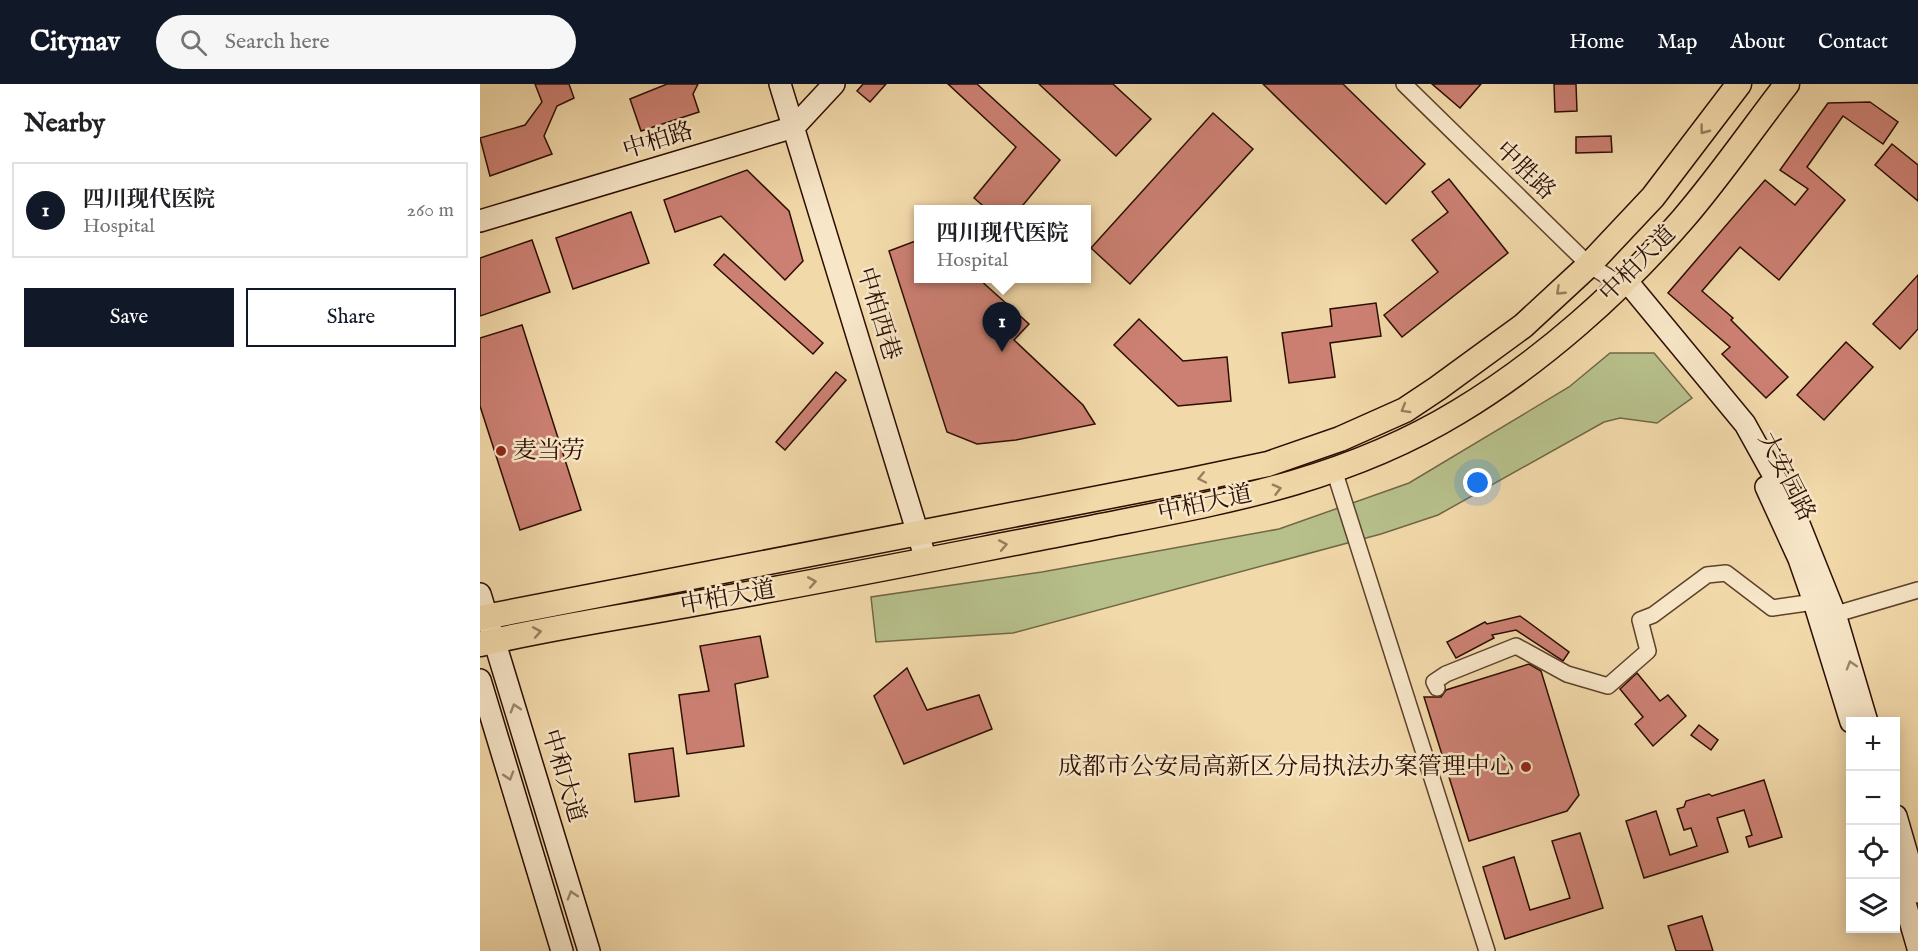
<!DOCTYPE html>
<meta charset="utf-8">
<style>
:root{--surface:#fff;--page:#f6f6f6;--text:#202124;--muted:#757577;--line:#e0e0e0;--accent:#111827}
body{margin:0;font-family:"IM FELL English","Noto Serif SC",serif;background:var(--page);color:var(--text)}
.controls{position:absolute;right:18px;bottom:18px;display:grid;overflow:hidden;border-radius:0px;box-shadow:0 3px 15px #0003}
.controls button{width:54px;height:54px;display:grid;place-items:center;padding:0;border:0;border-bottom:2px solid var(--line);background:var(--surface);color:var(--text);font:30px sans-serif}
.you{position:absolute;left:998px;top:399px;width:21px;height:21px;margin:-15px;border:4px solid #fff;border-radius:50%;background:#1a73e8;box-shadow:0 0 0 9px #1a73e833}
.badge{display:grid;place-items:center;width:39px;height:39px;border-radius:50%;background:var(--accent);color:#fff;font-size:20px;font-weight:700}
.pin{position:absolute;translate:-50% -50px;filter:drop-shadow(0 2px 3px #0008)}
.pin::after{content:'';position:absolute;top:32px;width:21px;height:18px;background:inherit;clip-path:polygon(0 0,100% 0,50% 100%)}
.popup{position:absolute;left:434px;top:121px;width:177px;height:78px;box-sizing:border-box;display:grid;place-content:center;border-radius:0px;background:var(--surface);filter:drop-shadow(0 2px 4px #0005);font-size:20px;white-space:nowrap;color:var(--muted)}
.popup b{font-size:22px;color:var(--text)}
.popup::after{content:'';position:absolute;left:50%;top:100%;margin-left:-12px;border:12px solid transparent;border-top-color:var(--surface)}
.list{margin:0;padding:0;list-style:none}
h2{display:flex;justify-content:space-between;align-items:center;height:78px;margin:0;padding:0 24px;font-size:26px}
h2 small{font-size:20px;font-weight:400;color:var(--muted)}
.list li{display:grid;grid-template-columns:39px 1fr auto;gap:18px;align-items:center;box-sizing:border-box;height:96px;margin:0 12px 12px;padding:0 12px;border:2px solid var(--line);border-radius:0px}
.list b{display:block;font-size:22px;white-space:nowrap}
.list p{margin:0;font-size:20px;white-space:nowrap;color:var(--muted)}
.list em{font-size:20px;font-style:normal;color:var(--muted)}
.actions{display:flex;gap:12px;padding:18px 24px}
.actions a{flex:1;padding:14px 0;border:2px solid var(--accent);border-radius:0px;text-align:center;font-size:21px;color:var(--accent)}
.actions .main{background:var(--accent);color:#fff}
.icon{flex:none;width:33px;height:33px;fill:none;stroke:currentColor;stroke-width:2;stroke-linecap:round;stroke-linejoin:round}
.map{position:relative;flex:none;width:1438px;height:867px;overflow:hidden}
header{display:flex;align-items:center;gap:36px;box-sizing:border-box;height:84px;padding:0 30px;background:var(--accent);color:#fff}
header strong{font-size:28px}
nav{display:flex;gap:33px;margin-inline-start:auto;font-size:21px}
.search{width:420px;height:54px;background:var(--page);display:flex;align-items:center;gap:15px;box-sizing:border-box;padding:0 21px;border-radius:33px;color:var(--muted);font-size:22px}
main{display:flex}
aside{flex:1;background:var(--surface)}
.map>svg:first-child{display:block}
</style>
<header>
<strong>Citynav</strong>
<div class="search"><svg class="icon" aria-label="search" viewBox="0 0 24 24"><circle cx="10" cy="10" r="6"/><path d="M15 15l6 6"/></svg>Search here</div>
<nav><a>Home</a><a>Map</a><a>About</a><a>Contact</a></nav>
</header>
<main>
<aside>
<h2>Nearby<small></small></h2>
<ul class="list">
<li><span class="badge">1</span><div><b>四川现代医院</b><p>Hospital</p></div><em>260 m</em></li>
</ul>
<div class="actions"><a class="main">Save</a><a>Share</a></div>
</aside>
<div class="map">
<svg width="1438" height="867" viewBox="0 0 1438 867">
<rect width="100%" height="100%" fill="#f2d9aa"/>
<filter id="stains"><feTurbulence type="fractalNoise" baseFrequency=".00333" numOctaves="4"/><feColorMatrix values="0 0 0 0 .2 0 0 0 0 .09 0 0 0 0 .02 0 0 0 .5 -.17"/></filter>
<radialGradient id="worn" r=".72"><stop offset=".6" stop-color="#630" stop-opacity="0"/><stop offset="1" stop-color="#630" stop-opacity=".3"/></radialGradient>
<!-- green -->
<path fill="#b7c08b" stroke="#716746" stroke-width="1.5" d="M1130,269H1174L1212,314L1177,339L1140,334L1124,338L958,431L901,450L533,549L396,558L391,513L562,488L799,445L929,399L1089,303Z"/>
<!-- building -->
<g fill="#cc8073" stroke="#2b0e00" stroke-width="1.5">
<path d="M55,0H89L94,14L77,22L64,52L72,70L10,92L0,54L45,41L62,18Z"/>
<path d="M187,0H218L213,10L219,28L161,47L150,15Z"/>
<path d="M383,0H406L390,18L377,7Z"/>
<path d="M468,0H497L580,76L539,126H508L494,114L536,63Z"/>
<path d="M559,0H633L671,35L636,72Z"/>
<path d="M783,0H863L945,80L906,120Z"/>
<path d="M952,0H1001L980,24Z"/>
<path d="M1074,0H1096L1097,27L1075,28Z"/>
<path d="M1390,18L1418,38L1403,60L1363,32L1327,83L1365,116L1299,196L1260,163L1222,207L1253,234L1251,236L1308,293L1286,314L1242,270L1250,263L1188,209L1285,96L1315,121L1328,105L1300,86L1348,19Z"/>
<path d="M733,29L773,65L650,200L611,164Z"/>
<path d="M1131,52L1132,68L1096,69V53Z"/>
<path d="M1412,60L1438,81V117L1395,81Z"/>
<path d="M267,86L309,127L323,177L305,196L241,132L195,148L184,116Z"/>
<path d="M969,95L1028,169L922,253L904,231L958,188L932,156L968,128L952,108Z"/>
<path d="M151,128L169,179L93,205L76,154Z"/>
<path d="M52,156L70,208L0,232V174Z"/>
<path d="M438,156V195H499L549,240L534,256L603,321L615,340L536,356L497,360L467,348L409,167Z"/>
<path d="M244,170L343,259L333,270L234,181Z"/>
<path d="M1438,191V245L1420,265L1393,240Z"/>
<path d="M896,219L901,252L850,259L855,293L809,299L802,249L852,242L850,225Z"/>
<path d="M659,235L703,277L747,273L751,317L698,322L634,261Z"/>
<path d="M42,241L101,426L40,446L0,322V254Z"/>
<path d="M1366,258L1393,283L1344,336L1317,311Z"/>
<path d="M356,288L366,296L305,366L296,358Z"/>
<path d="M1040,532L1089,568L1083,577L1036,546L1012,551L1014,554L976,574L967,558L1005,538L1007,540Z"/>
<path d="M280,552L288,593L255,600L264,662L207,670L199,611L229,607L220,562Z"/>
<path d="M1049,580L1061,587L1099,711L1087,727L989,757L944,613H961L966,606Z"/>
<path d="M427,584L447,626L499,611L512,645L424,680L394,612Z"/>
<path d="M1157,589L1180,617L1188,611L1206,632L1173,662L1155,640L1163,633L1140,605Z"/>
<path d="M1219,641L1238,656L1231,666L1211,651Z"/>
<path d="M193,664L199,712L155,718L149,670Z"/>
<path d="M1284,696L1302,753L1269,763L1266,753L1272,751L1264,726L1237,734L1248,768L1164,794L1146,737L1176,727L1190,771L1217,762L1211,744L1204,746L1197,725L1204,723L1206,717L1229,710L1232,712Z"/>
<path d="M1100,749L1123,824L1025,855L1003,783L1034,773L1050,826L1090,814L1072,757Z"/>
<path d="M1222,832L1233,867H1196L1188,842Z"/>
</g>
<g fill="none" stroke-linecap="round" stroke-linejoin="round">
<defs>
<g id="street">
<path d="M924,0L1109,181L1140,200"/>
<path d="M854,386L1007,867"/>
<path d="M1346,533L1438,506"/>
<path d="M957,604L954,598L966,590L1036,562L1087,590L1128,602L1168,567L1160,536L1173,531L1227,491L1246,489L1292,524L1334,518"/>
</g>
<g id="secondary">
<path d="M300,0L446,476"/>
<path d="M0,137L314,43L354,0"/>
<path d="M1145,195L1265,340L1315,430L1355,530L1387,638"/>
<path d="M1286,403L1319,475L1334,518L1371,638"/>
<path d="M0,510L109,867"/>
<path d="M0,596L82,867"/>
<path d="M1416,732L1438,808"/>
<path d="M1416,788L1438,864"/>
</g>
<g id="primary">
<path d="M0,534L707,397L788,380L860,355L925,326L958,304L1043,242L1109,181L1173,113L1259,0"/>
<path d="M0,560C77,542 156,531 234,516C353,495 472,471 591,448C728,420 856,402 978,328C1061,278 1140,208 1203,135C1240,92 1272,45 1307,0"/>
</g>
</defs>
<!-- street casing -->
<use href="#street" stroke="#5d412a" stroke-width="18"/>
<!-- secondary casing -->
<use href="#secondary" stroke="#2b0e00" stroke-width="24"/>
<!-- primary casing -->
<use href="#primary" stroke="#2b0e00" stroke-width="27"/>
<!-- street -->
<use href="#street" stroke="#f7e6c8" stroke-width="15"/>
<!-- secondary -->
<use href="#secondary" stroke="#f7e6c8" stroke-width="21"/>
<!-- primary -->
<use href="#primary" stroke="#f2d9aa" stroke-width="24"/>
</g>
<!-- one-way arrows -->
<defs><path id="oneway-chevron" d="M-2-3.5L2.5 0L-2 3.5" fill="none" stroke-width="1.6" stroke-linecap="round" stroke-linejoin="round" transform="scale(1.5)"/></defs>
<g stroke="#987e5e">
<use href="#oneway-chevron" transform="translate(1224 46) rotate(127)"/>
<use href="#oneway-chevron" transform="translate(1080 207) rotate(137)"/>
<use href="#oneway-chevron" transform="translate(925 325) rotate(150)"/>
<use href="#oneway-chevron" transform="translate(722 394) rotate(168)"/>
<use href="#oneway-chevron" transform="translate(797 405) rotate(-15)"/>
<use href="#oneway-chevron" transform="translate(523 461) rotate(-11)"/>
<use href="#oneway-chevron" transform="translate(332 498) rotate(-10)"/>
<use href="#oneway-chevron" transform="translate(57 548) rotate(-10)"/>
</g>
<g stroke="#9b856e">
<use href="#oneway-chevron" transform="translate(1371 581) rotate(-107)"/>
<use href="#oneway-chevron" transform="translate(35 624) rotate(-107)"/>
<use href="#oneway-chevron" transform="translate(29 692) rotate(73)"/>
<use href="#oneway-chevron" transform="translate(92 811) rotate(-107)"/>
</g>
<!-- markers -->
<g fill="#8f2418" stroke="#f7e6c8" stroke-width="2">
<circle cx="21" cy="367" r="6"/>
<circle cx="1046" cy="683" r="6"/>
</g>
<g text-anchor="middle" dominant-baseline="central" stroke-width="5" stroke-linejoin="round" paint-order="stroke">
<!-- street labels -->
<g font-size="24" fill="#2b0e00" stroke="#f7e6c8">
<text transform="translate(178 57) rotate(-17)">中柏路</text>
<text transform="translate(1045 87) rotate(44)">中胜路</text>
<text transform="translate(1158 180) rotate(-45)">中柏大道</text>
<text transform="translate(398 230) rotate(73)">中柏西巷</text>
<text transform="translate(1306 393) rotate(63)">大安园路</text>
<text transform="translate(725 420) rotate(-12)">中柏大道</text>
<text transform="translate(248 514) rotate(-10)">中柏大道</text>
<text transform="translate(83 692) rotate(73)">中和大道</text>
</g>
<!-- poi labels -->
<g font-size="24" fill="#2b0e00" stroke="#f7e6c8" text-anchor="start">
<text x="33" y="367">麦当劳</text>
<text x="1034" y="683" text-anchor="end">成都市公安局高新区分局执法办案管理中心</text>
</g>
</g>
<rect width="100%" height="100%" filter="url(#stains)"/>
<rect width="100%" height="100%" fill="url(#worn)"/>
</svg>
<div class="controls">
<button>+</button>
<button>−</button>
<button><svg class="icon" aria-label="locate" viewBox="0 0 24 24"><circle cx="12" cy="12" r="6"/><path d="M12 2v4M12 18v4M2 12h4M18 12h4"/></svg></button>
<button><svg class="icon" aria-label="layers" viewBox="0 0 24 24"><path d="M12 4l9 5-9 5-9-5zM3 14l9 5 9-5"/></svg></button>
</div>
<div class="you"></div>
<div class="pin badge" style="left:522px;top:268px">1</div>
<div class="popup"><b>四川现代医院</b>Hospital</div>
</div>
</main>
